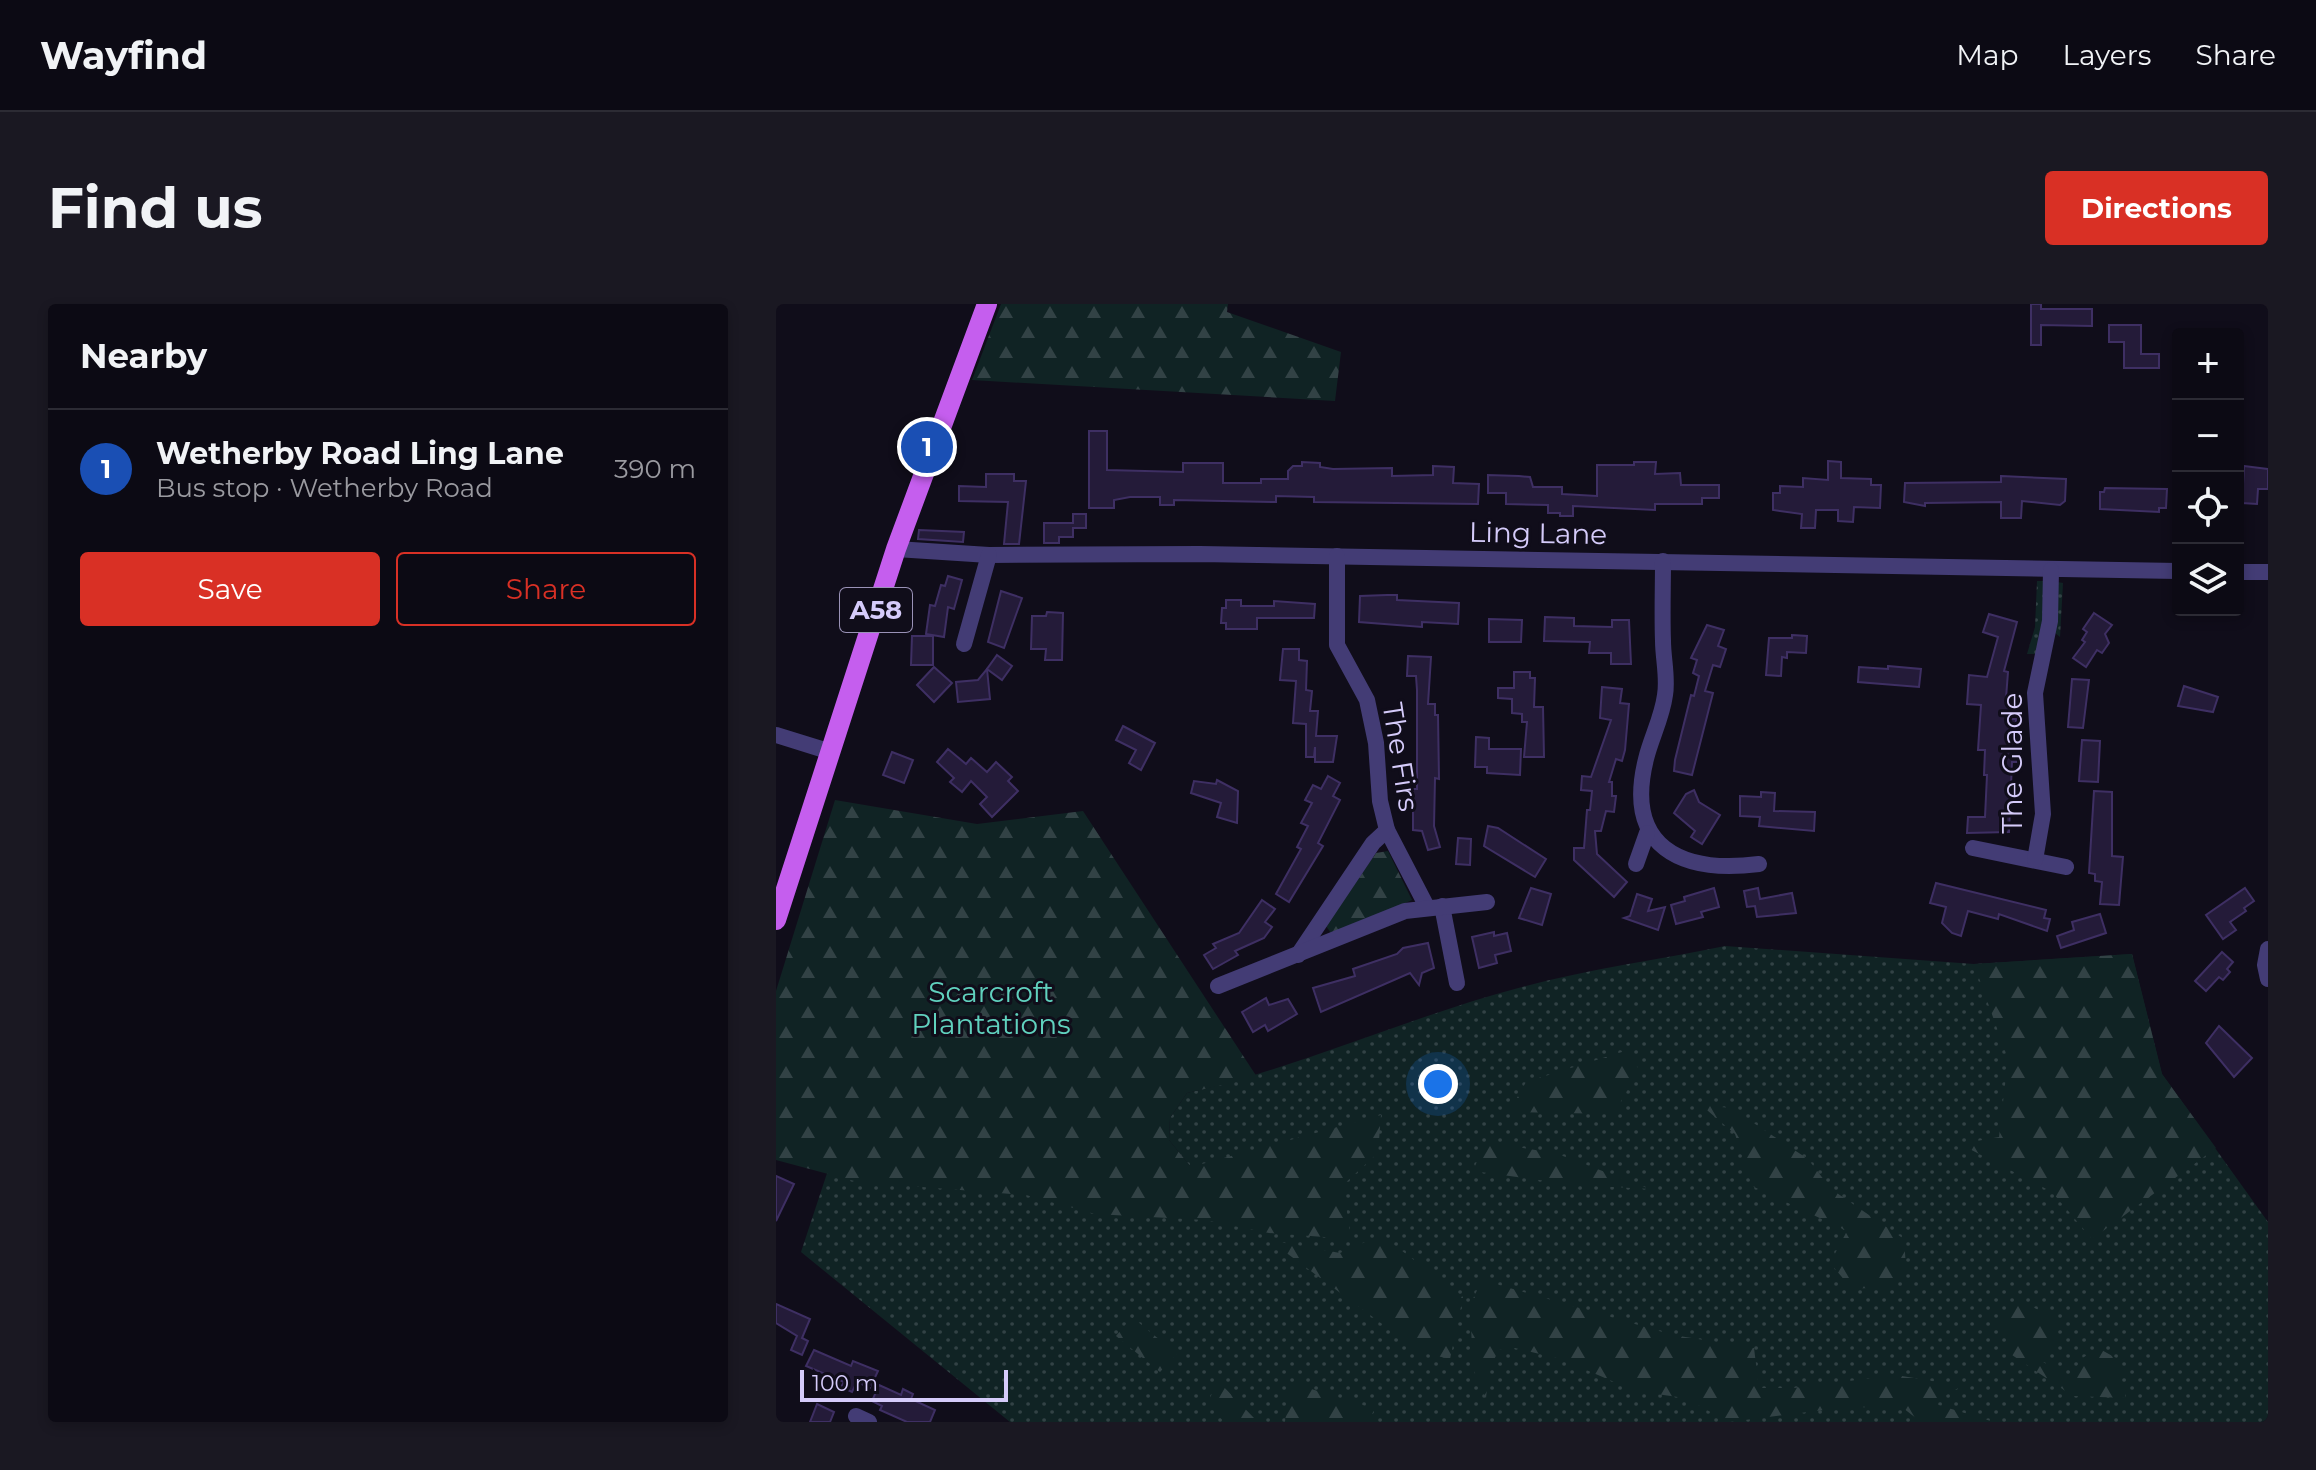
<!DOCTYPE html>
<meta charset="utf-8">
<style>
:root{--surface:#0c0a14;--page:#1a1822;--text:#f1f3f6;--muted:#9a9aa0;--line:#2c2b34;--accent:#d93025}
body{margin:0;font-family:Montserrat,sans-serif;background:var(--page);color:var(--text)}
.controls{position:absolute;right:24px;top:24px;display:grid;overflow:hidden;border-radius:8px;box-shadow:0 4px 12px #0003}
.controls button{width:72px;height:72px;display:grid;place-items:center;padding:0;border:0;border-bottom:2px solid var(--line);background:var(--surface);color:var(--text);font:40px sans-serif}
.scale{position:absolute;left:24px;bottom:20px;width:208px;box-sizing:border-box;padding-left:8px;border:4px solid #d5cbfa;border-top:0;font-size:22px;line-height:28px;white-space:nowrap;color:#d5cbfa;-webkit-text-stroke:6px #100d1a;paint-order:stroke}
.you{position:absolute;left:662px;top:780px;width:28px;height:28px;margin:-20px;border:6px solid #fff;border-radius:50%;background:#1a73e8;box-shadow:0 0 0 12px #1a73e833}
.badge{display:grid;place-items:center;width:52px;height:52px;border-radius:50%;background:var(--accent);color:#fff;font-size:26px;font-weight:700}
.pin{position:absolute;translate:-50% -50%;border:4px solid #fff;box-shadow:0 2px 8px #0006}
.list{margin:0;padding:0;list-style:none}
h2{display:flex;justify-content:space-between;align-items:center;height:104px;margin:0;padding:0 32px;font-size:34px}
h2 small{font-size:26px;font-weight:400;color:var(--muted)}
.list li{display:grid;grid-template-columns:52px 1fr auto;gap:24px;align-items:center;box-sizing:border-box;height:120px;padding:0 32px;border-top:2px solid var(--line)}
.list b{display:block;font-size:30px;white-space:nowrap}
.list p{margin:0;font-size:26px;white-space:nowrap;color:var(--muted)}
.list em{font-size:26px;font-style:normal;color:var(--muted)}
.actions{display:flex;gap:16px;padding:24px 32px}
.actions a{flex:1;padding:18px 0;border:2px solid var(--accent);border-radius:8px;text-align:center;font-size:28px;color:var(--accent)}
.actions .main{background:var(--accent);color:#fff}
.icon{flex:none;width:44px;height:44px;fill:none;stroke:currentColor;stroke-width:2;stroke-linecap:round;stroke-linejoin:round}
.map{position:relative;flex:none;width:1492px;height:1118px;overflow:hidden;border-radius:8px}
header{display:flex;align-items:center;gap:48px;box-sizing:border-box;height:112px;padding:0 40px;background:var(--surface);border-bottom:2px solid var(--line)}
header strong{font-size:38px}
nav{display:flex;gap:44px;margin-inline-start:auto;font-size:28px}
.intro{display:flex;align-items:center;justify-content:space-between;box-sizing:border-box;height:192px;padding:0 48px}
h1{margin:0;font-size:56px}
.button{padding:20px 36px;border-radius:8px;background:var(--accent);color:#fff;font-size:28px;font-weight:700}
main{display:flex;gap:48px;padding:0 48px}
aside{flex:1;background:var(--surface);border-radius:8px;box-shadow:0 4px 12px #0003}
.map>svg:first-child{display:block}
</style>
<header>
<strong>Wayfind</strong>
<nav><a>Map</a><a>Layers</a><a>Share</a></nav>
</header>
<div class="intro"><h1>Find us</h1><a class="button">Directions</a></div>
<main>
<aside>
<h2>Nearby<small></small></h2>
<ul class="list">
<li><span class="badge" style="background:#1a4fb4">1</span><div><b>Wetherby Road Ling Lane</b><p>Bus stop · Wetherby Road</p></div><em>390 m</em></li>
</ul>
<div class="actions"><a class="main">Save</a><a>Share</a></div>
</aside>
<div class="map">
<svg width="1492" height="1118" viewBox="0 0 1492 1118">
<defs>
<pattern id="grass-dots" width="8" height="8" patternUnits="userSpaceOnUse" patternTransform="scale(2)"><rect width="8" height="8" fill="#102324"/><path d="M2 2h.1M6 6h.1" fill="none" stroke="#324245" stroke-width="1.8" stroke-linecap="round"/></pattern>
<pattern id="forest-firs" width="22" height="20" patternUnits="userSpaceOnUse" patternTransform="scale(2)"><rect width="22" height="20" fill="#102324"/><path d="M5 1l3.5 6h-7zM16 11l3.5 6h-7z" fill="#324245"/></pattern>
</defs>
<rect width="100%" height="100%" fill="#100d1a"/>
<!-- grass -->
<g fill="url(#grass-dots)">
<path d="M1261,277H1269L1268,308L1260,350H1251L1259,323Z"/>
<path d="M1281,278L1287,279L1284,333L1278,328Z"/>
<path d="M949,642L1198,660L1356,650L1386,770L1492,918V1118H234L25,948L61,839L414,862L393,836L394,814L411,789C525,763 632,713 746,683C812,665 882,656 949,642Z"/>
</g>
<!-- forest -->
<g fill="url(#forest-firs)">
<path d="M225,0H452L451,8L565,48L559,97L196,76Z"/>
<path d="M59,496L201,520L307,507L481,773L411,789L394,814L393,836L415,863L605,811L602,849L567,881L575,935L493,929L429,916L319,910L250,891L82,878L0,856V687Z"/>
<path d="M612,547L636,596L557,632L550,622L600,549Z"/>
<path d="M1356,650L1386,770L1440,844L1316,935L1276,888L1184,840L1223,833L1232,755L1198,660Z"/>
<path d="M849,747L863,765L838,810L733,808L750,778Z"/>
<path d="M925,801L955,804L1032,855L1055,885L1128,935L1130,963L1109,983L1076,985L1054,959L1071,927L976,882L959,830Z"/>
<path d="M709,838L779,849L874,885L800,881L697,867Z"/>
<path d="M605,931L687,993L674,1055L644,1048L493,936L564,949Z"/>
<path d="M706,976L897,1031L978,1044L983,1084H1018L1120,1071L1186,1082L1156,1099L1218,1118H1145L1127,1104L1072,1103L953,1118L909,1094L859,1087L785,1055L739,1044L723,1046L713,1065L710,1094L697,1065L694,1001Z"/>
<path d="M1244,997L1285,1017L1276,1044L1267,1058L1295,1073L1305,1055L1322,1044L1340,1054L1350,1094L1297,1092L1236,1051L1223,1016Z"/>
<path d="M356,1013L401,1050L384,1068L340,1032Z"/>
<path d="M442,1077L478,1114L483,1118H448L432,1098Z"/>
<path d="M513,1078L599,1105L591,1118H509Z"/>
</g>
<!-- building -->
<g fill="#241b39" stroke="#3e2f63" stroke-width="2">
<path d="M1255,0H1265V5H1316V22L1265,21V41H1255Z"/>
<path d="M1333,21H1365V50H1383V64H1348V38H1333Z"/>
<path d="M313,127H331V166L407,168V159H447V179H485V175H512V167L517,162H526V158L544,159V163L557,165L616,164V172L657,171V162L678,163L677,179L703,180L702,200L538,198V193L500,192V198L398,196V201H384V193H354L338,196V204H313Z"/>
<path d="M1052,157L1065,158V174L1095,175V181H1105L1104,204L1078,203L1077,218L1062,217V206H1040L1039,224H1025L1026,210L997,206V189H1004V182L1027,183V174L1052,176Z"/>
<path d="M858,158H880L879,170L904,169L905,181H943V194H926V200H879V206L797,202V212H784V209H772V201L730,200V189H712V171L743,172L754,173L757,183H786V190L821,192V161H858Z"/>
<path d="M1468,162L1492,165V185H1482L1481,200L1466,199Z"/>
<path d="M210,170H238V177H250L243,240H228L232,198L183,197V182L210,183Z"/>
<path d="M1225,172L1290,175L1289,197L1284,201L1246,197L1245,214H1225V198L1149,199V202L1128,198L1129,179L1225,178Z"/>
<path d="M1329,184L1391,185L1390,204H1383V208L1324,205V188H1328Z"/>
<path d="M297,210H310V224H297V233H283V239H268V219H297Z"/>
<path d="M143,226L188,228L187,238L142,235Z"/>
<path d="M172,272L186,276L178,305L172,303L168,333L150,330L154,301L159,302L165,281L169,282Z"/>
<path d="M225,287L246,294L228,344L212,338Z"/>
<path d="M611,291H621V296L683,299L682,320L646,318V323L583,318L584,292Z"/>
<path d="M450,296H465V302H498V297L539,300L538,314H481V325H450V319H445L446,304H450Z"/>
<path d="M271,308L287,309L286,356H269L270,345H255L256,312H270Z"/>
<path d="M1318,309L1336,321L1329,330L1333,339L1326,349L1321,346L1310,363L1297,354L1309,338L1306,336L1311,328L1307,325Z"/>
<path d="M1213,310L1241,318L1228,367L1232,368L1230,394L1237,395L1235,415H1240L1239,444H1244V458H1236L1233,528L1191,529L1192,513H1209L1211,471H1208L1209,446H1202L1205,401L1191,400L1193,371L1211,373L1222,333L1207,328Z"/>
<path d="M769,313L798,314V322L836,323V316H853L855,360H835V349H813L814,338L768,337Z"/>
<path d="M713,315L746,316L745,338H713Z"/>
<path d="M931,321L948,326L942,342L950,345L944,363L937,361L929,387L937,389L916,471L898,467L899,456L915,391L918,392L923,372L917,369L921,356L915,354Z"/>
<path d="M1016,331L1031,332L1030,349L1011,348V354L1006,353L1005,372L990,371L993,334H1016Z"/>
<path d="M136,332H157V361H135Z"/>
<path d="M507,345H523V356L531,357L530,386L536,387L534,407H542L540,432H561L557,458H539V443L538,453H530V420L517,419L520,377L504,376Z"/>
<path d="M221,351L236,362L226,376L211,365Z"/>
<path d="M632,352L655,353L652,400H659V411H662L663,475L659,474L658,522L664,543L652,546L646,527L637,526V485H641V386L640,372H631Z"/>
<path d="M1112,362L1145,365L1143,383L1082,378L1083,363L1112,365Z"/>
<path d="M158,363L176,379L158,398L141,381Z"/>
<path d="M211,365L214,395L182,398L180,378L202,376Z"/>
<path d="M738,368H754V374H759L758,403H767L768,453H748L751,418H746V410L736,409V395L722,394V384H738Z"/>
<path d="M1296,375L1313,376L1307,424L1292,423Z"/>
<path d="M1408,382L1442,393L1437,408L1402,402Z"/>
<path d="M826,383L846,385L844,399L853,400L849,446L846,457L840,455L833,478H836V492H840L838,508L830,507L825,527H819L821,550L851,578L838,593L798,556V544H808L811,506H814L816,487L805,486L806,472L815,473L835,416L824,414Z"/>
<path d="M347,422L379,439L365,466L353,459L360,446L340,436Z"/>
<path d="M700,433L713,434V445H745L744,471L711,469V463H699Z"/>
<path d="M1306,436L1324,437L1322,478L1303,477Z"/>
<path d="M172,445L190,460L195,454L211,468L220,458L236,473L232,477L242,487L216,513L204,500L211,493L195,477L186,488L174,478L178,474L161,458Z"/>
<path d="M116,448L137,456L128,479L107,471Z"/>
<path d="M552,472L564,479L557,492L564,496L542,539L547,542L513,598L500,590L525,545L521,543L532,522L525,519L536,499L529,496L537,481L545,485Z"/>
<path d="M441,476L462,487L461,519L441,513L445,499L415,489L418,477L440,480Z"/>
<path d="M918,486L923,498L944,511L926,540L915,533L919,527L898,509L910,490Z"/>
<path d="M1318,487L1336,488V552L1347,553L1343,601L1324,600L1326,578L1319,577V570L1313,569Z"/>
<path d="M985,488L999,489L998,507L1039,508L1038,527L983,522L984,513L964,512V492L985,493Z"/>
<path d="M712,522L722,524L770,555L759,573L708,542Z"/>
<path d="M682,534L695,535L694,561L680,560Z"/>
<path d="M1160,579L1270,606L1268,614L1274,615L1271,627L1223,610L1222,615L1192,607L1185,632L1176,629L1166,619L1170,603L1154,599Z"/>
<path d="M755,584L775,590L766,621L743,614Z"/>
<path d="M938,584L943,603L925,608L927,613L900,620L895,601L909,597L908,593Z"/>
<path d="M982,584L984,595L1016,589L1020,609L981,613L979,602L971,603L968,587Z"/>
<path d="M1469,584L1478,597L1468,604L1470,607L1454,618L1460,626L1447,635L1430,611Z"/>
<path d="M861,590L876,595L872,607L889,603L882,626L848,614L854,612Z"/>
<path d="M486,596L499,605L489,618L496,623L488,634L459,647L462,651L437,665L428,651L440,644L437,640L463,629Z"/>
<path d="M1324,610L1330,629L1285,644L1281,632L1298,626L1296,618Z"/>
<path d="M718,628V632L731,629L735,647L719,651L721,659L703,664L696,633Z"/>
<path d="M652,639L658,664L646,669L643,681L634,669L545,708L537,684L579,672L577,665L621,650L627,644Z"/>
<path d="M1446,648L1457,658L1451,665L1454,668L1447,676L1443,673L1430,687L1419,677Z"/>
<path d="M490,694L493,701L512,695L521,710L492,727L489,721L477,728L466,708Z"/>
<path d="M1443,722L1476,754L1458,773L1430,739Z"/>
<path d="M0,872L18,880L0,917Z"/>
<path d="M0,1000L34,1015L26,1034L32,1037L26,1051L15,1046L21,1032L0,1019Z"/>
<path d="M38,1046L75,1062L77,1057L102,1067L94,1084L81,1078L76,1088L65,1083L68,1078L30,1062Z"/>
<path d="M103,1081L125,1091L127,1085L137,1090L135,1095L159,1106L154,1118H131L104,1106L106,1102L96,1097Z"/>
<path d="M41,1100L58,1108L54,1118H34Z"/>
</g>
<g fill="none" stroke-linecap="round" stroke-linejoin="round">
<!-- minor -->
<g stroke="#433c75" stroke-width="16">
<path d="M120,245L213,251L424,250L1402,267"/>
<path d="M887,257C887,284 886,310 887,337C887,354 892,374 889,391C886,414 875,434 870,455C848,543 905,570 983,560"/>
<path d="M1462,268H1492"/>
<path d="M188,340L213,251"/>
<path d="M0,431L55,448"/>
<path d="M611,526L651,603"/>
<path d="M1197,544L1290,563"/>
<path d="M1259,556L1267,510L1259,389L1274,317L1275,266"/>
<path d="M860,560L871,529"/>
<path d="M666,602L681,679"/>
<path d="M1492,645L1489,661L1492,675"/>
<path d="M522,651L597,539L611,526L604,497L600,439L591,396L561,341V252"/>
<path d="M442,682L629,607L711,598"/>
<path d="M80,1112L93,1118"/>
</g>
<!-- primary -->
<path stroke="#c55eee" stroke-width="20" d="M0,616L120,245L211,0"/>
</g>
<g text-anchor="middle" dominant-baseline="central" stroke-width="6" stroke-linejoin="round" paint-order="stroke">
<!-- shield labels -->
<rect fill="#100d1a" stroke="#9a92b7" stroke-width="2" x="64" y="284" width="72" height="44" rx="6"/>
<g font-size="26" font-weight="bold" fill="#d5cbfa">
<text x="100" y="306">A58</text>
</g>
<!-- street labels -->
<g font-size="28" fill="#d5cbfa" stroke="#100d1a">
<text transform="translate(762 229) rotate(1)">Ling Lane</text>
<text transform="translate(625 453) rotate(81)">The Firs</text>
<text transform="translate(1236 459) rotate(-90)">The Glade</text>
</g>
<!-- park labels -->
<g font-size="28" fill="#60d1be" stroke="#100d1a">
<text x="215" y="688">Scarcroft<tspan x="215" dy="32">Plantations</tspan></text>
</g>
</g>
</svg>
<div class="controls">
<button>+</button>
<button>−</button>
<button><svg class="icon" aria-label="locate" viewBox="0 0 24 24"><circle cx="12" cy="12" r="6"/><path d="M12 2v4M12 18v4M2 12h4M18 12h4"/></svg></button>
<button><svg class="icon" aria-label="layers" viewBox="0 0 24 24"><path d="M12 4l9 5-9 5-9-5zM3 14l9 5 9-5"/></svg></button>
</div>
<div class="scale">100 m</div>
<div class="you"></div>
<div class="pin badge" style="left:151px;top:143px;background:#1a4fb4">1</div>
</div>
</main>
